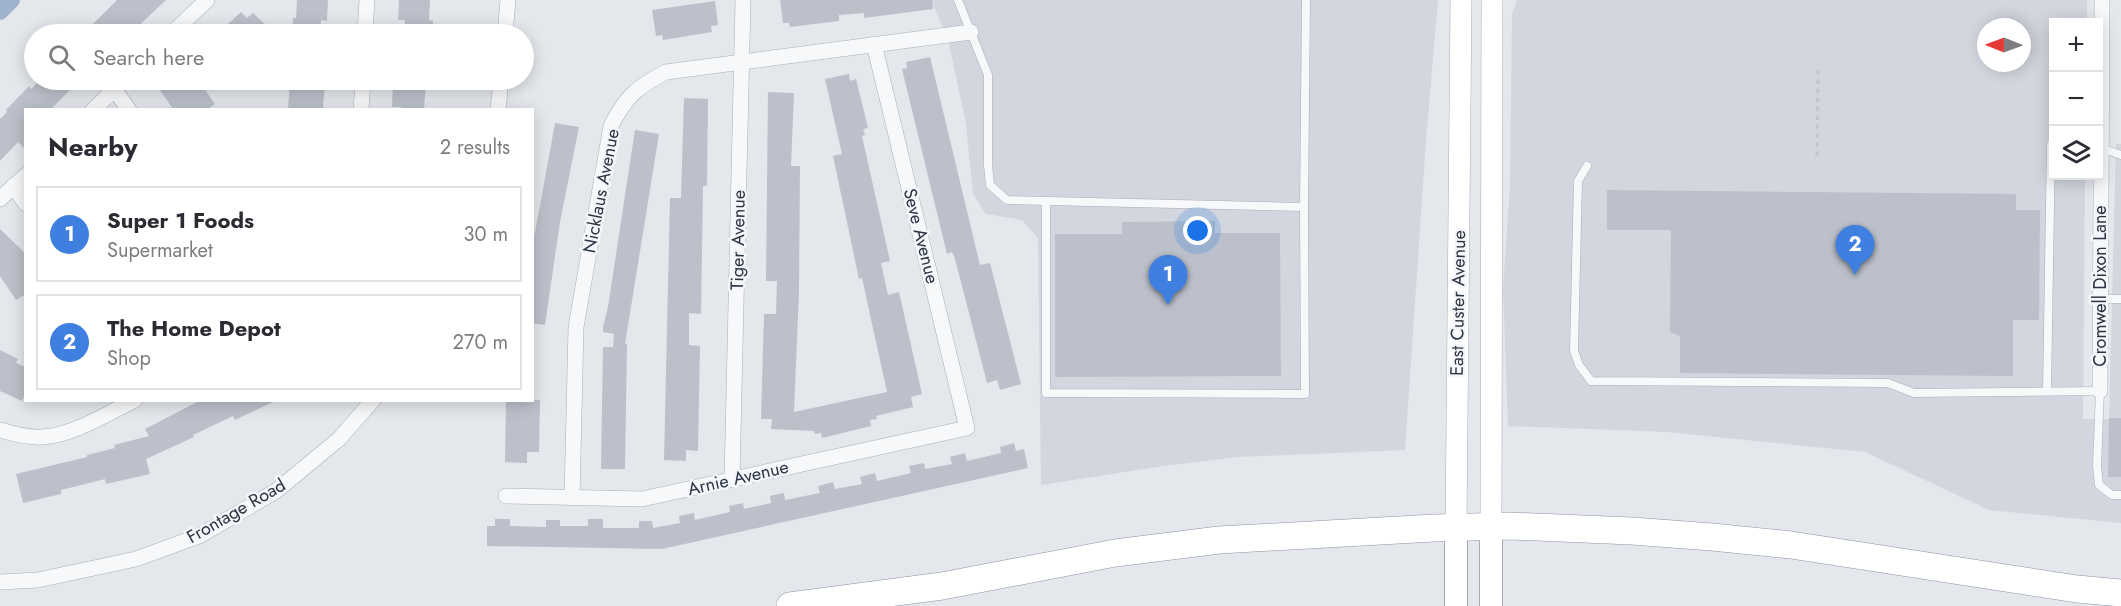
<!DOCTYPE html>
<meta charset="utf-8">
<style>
:root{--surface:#fff;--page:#f2f2f3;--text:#2b2b33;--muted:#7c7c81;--line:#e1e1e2;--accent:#d1495b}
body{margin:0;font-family:Jost,sans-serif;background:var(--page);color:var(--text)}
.controls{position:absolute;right:18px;top:18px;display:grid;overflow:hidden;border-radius:0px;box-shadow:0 3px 15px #0003}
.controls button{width:54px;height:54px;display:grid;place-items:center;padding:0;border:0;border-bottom:2px solid var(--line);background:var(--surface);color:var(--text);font:30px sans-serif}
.compass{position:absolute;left:1977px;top:18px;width:54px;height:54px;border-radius:50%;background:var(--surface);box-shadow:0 3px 15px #0003;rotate:271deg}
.you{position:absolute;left:1198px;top:231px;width:21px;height:21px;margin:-15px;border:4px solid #fff;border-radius:50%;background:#1a73e8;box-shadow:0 0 0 9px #1a73e833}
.badge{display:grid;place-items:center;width:39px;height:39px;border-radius:50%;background:var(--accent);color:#fff;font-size:20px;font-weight:700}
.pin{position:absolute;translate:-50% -50px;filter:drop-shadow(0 2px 3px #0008)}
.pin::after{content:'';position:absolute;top:32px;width:21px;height:18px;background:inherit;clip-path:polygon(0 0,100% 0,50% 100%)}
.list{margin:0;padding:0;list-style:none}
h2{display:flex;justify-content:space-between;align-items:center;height:78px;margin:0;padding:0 24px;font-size:26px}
h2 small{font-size:20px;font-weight:400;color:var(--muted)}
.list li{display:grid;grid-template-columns:39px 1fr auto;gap:18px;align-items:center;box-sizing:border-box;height:96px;margin:0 12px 12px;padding:0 12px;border:2px solid var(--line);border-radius:0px}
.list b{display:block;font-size:22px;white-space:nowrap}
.list p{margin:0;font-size:20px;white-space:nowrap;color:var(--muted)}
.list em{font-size:20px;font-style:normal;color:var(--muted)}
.icon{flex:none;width:33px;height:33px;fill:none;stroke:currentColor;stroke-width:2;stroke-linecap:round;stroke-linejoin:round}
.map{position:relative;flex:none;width:2121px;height:606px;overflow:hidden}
.search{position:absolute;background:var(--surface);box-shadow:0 3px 15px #0003;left:24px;top:24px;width:510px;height:66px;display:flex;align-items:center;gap:15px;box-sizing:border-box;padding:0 21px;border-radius:33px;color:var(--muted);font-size:22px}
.panel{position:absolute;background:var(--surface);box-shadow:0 3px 15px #0003;left:24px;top:108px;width:510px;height:294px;border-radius:0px}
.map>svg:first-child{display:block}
</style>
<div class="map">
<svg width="2121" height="606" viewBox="0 0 2121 606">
<rect width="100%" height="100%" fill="#e4e7ec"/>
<!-- built -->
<g fill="#d2d6de" fill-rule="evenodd">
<path d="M931,0H1438L1426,140L1405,450L1238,457L1163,466L1041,485L1038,238L1022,220L986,214L973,194L966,124L948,39Z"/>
<path d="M1517,0H2087V22H2054V176H2085L2083,419H2109L2116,144H2121V523L1989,510L1865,452L1667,432L1508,426L1503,288L1510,186L1512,14ZM1986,27H2022V63H1986Z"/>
</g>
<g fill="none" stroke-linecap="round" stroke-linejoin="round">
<!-- canal -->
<path stroke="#9fb4cc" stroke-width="16" d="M0,12L12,0"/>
</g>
<!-- building -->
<g fill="#bbc0ca">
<path d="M117,0H166L130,34H83Z"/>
<path d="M297,0H328L327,21L321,20L320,34H292L293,18H296Z"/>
<path d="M399,0H430L429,20L433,21L432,34H404L405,20H398Z"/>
<path d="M780,0H932L933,9L864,18V13L839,15V21L790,27L789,23H783Z"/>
<path d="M715,1L718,25L711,26L712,32L663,40L662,35L656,36L652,10Z"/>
<path d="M241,12L247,18L253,13L275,34H217Z"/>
<path d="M930,57L980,265L990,263L1021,384L1000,390L997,380L987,383L955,259L952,252L947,254L902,69L907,68L906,62Z"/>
<path d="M849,74L850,81L856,79L868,128L863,129L865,135L862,136L890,261L881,263L888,295L899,292L922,394L911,397L913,407L876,416L877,419L870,420L871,426L822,438L821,433L815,434L814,431L771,429L772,419H761L764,314H776L777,281H766L768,92L794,93L791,166H800L799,291L794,412L887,392L862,278L859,279L833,156L842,154L825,79Z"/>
<path d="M40,80H80L50,110H26V150L18,142L0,161V119L7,112L6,110L29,86L31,89Z"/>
<path d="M171,80H191L199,90L203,87L215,104L206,110H174L159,89Z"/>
<path d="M290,80H317V82L325,83L323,108L288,110Z"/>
<path d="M393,80H426L424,110H401V107H392Z"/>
<path d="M684,98L708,99L707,186H703L701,314L689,313V345L700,346L698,451L686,450V461L664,460L670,198H681Z"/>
<path d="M555,123L579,127L560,222L545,325L532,323V249Z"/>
<path d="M635,130L659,134L625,344H627L625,469H601L603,347H613L614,334L603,332V327L608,307Z"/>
<path d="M1607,190L2016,194V210H2040L2039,320H2013V376L1680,373V336L1670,332L1671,230H1607Z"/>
<path d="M1215,221V233H1280L1281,376L1055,377V234H1122V222Z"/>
<path d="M0,229L26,254V294L16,300L0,276Z"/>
<path d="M0,350L18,359L16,363L26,367V393L22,401L0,391Z"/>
<path d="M201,400H277L235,420L233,416L193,435L194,437L146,459L150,474L106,484L105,479L61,490V494L23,503L16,474L87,457V455L115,448L114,445L149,436L145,429Z"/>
<path d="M506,400H540L539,452H527V463L505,462Z"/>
<path d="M2109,418H2121V477H2108Z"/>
<path d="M1014,443L1016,451L1024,449L1028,468L662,549L487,546V526H495V519H510V526L546,527V520H560V526H588V519H603V528H639V521H652L653,528L680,523L679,516L694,513L695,520L730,512L729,506L743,503L744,509L771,503L770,496L784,493L785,500L820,493L818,486L833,482L835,489L862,484L860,477L875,473L877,481L911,473L909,466L924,463L925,469L952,464L950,457L965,453L967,461L1001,453L1000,447Z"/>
</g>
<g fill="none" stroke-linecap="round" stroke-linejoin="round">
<defs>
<g id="lane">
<path d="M958,0L988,75V165L990,185L1007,200L1304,207L1306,0"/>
<path d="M2101,148L2121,155"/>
<path d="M1587,166L1578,181L1574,351L1579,365L1591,381L1888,383L1914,393L2100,391L2097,466L2099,485L2112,495H2121"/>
<path d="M1046,202V393L1305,394L1304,207"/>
<path d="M2100,299H2121"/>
<path d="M2047,391L2051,144"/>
</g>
<g id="street">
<path d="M171,34L207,0"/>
<path d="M365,34L367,0"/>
<path d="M505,34L508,0"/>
<path d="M114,89L129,110"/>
<path d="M93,110L124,80"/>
<path d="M361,110L363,80"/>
<path d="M498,110L501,80"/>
<path d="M13,186L26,204"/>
<path d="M0,199L26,175"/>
<path d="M2100,391L2102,0"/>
<path d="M0,430C13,434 28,438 42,437C72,436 108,413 135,400"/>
<path d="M732,479L743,0"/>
<path d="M506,496L642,499L967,428L874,44"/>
<path d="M572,498L576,327L611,126C626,96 637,87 666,72L971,32"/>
<path d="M0,582L38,580L136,559L199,536L276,491L339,439L373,400"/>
</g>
<g id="secondary">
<path d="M1491,527L1492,0"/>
<path d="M1456,528L1461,0"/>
</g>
<g id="primary">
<path d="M1456,606V528"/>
<path d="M1491,606V527"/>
</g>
<path id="highway" d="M790,606L942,586L1115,553L1219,540L1434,528L1510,526L1632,531L1712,537L1791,545L2077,589L2121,593"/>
</defs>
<!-- lane casing -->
<use href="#lane" stroke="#a9aeb7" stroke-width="9"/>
<!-- street casing -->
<use href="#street" stroke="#a9aeb7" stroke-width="16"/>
<!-- secondary casing -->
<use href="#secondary" stroke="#a9aeb7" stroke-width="22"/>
<!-- primary casing -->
<use href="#primary" stroke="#a3abb8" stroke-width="24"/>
<!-- highway casing -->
<use href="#highway" stroke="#8b94a3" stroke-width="28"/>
<!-- path -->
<path stroke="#c2c5cb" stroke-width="3" stroke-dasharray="4.5 4.5" stroke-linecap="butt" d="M1817,156L1818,67"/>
<!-- lane -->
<use href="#lane" stroke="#f7f8fa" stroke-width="8"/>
<!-- street -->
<use href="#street" stroke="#f7f8fa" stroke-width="15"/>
<!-- secondary -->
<use href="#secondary" stroke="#fff" stroke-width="21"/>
<!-- primary -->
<use href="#primary" stroke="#fff" stroke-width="22"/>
<!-- highway -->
<use href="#highway" stroke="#fff" stroke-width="27"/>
</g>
<g text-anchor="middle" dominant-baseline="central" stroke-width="5" stroke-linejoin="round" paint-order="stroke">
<!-- street labels -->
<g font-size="18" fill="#2b3445" stroke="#f4f6f9">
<text transform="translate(601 191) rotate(-79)">Nicklaus Avenue</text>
<text transform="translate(921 236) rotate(76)">Seve Avenue</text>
<text transform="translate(738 240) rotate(-89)">Tiger Avenue</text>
<text transform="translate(2100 286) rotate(-90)">Cromwell Dixon Lane</text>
<text transform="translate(1458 303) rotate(-89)">East Custer Avenue</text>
<text transform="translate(738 478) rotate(-13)">Arnie Avenue</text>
<text transform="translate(236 511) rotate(-30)">Frontage Road</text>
</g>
</g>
</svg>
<div class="controls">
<button>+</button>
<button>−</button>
<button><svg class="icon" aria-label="layers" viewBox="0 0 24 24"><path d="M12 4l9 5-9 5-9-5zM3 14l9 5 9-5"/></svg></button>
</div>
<svg class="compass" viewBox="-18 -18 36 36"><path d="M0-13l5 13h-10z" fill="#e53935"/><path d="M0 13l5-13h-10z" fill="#7c7c81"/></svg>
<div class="you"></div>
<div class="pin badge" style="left:1168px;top:305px;background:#3f7fe0">1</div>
<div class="pin badge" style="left:1855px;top:275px;background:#3f7fe0">2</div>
<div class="search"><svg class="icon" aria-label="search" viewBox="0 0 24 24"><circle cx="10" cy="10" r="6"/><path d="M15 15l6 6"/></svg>Search here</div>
<section class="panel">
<h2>Nearby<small>2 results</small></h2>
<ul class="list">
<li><span class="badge" style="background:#3f7fe0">1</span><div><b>Super 1 Foods</b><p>Supermarket</p></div><em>30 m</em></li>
<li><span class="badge" style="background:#3f7fe0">2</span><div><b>The Home Depot</b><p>Shop</p></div><em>270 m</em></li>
</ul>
</section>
</div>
